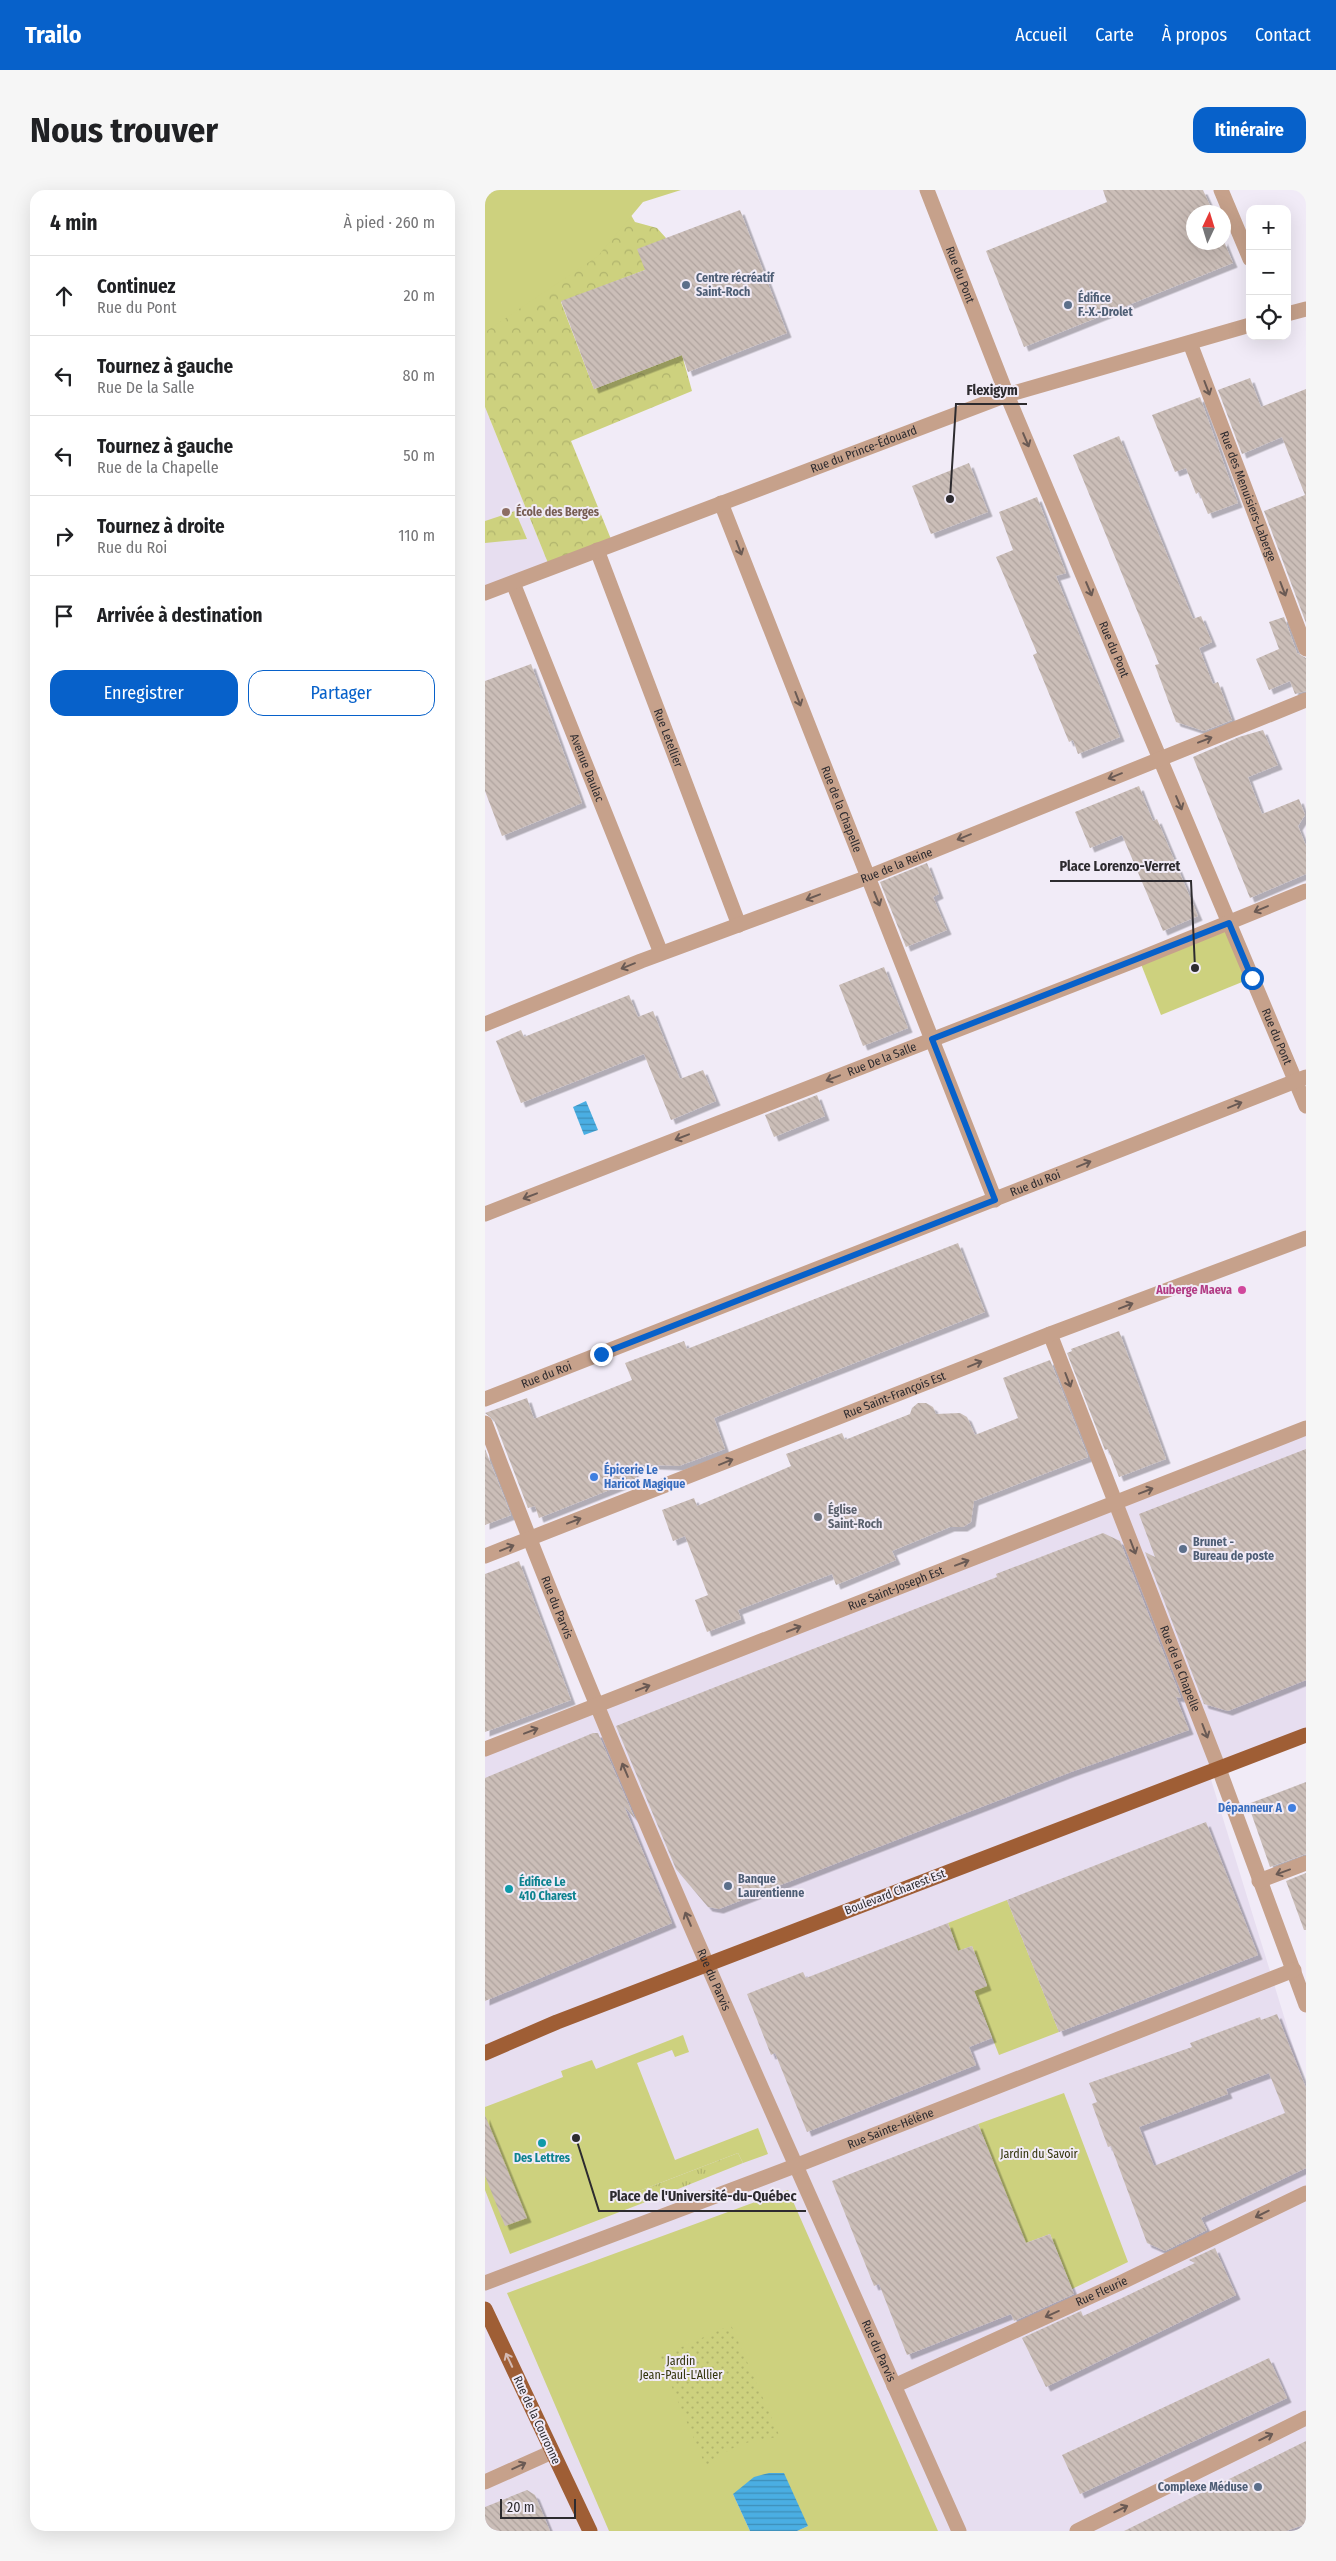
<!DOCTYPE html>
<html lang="fr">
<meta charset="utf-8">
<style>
:root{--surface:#fff;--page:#f6f6f6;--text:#202124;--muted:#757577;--line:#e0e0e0;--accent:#0761ca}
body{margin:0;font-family:"Fira Sans Condensed",sans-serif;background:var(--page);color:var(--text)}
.controls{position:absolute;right:15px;top:15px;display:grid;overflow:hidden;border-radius:10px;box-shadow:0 5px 20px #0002}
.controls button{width:45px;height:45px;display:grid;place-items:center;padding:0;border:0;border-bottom:1px solid var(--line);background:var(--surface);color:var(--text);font:25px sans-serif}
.compass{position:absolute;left:701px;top:15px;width:45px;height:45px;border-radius:50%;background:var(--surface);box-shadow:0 5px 20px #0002;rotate:4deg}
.scale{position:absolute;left:15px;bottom:12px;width:76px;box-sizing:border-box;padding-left:5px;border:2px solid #2d2b2f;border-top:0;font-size:14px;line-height:18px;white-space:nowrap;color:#2d2b2f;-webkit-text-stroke:4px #f1ebf7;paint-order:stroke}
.stop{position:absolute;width:15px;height:15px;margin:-11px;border:4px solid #0761ca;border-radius:50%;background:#fff}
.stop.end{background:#0761ca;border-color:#fff;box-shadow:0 1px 5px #0008}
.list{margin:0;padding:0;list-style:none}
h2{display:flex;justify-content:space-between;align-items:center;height:65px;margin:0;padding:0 20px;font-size:21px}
h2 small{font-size:16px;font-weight:400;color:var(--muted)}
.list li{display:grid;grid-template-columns:32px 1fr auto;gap:15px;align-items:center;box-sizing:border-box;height:80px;padding:0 20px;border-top:1px solid var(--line)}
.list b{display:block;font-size:19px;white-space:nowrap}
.list p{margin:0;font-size:16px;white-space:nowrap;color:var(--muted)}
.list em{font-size:16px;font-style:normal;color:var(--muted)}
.actions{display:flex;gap:10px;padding:15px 20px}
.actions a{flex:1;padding:11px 0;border:1px solid var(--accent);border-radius:15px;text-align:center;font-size:18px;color:var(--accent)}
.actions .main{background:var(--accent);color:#fff}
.icon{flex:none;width:28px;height:28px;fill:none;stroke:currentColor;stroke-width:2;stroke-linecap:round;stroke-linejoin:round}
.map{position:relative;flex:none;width:821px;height:2341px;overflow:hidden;border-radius:15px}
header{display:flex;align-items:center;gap:30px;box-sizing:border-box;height:70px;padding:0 25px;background:var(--accent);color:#fff}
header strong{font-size:24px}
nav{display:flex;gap:28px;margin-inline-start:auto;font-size:18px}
.intro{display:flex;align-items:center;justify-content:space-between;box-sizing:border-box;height:120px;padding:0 30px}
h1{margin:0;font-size:35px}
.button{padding:12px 22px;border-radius:15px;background:var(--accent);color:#fff;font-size:18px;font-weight:700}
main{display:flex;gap:30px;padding:0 30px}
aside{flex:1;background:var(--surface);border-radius:15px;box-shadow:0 5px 20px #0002}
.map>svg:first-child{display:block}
</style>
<header>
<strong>Trailo</strong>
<nav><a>Accueil</a><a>Carte</a><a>À propos</a><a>Contact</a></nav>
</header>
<div class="intro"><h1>Nous trouver</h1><a class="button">Itinéraire</a></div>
<main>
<aside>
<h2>4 min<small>À pied · 260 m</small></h2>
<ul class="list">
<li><svg class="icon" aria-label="ahead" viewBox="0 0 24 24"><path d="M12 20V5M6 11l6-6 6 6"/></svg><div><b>Continuez</b><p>Rue du Pont</p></div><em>20 m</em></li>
<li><svg class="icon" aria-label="left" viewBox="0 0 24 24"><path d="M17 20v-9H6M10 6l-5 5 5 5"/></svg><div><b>Tournez à gauche</b><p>Rue De la Salle</p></div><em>80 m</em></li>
<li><svg class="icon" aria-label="left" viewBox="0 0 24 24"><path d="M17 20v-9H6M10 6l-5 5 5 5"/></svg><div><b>Tournez à gauche</b><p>Rue de la Chapelle</p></div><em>50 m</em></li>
<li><svg class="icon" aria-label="right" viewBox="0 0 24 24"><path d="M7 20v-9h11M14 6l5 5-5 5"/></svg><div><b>Tournez à droite</b><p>Rue du Roi</p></div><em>110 m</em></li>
<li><svg class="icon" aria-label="arrive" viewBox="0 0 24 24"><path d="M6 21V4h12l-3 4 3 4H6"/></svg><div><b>Arrivée à destination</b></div></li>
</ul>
<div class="actions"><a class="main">Enregistrer</a><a>Partager</a></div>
</aside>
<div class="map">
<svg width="821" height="2341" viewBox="0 0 821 2341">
<defs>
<pattern id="grass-tufts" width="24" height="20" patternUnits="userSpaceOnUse" patternTransform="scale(1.25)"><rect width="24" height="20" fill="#cdd17e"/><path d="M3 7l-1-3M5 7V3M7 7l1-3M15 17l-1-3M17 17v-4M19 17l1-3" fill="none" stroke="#b0b46d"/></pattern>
<pattern id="forest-crowns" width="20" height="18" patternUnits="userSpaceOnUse" patternTransform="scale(1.25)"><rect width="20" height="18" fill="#cdd17e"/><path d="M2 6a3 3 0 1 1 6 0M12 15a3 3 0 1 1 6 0" fill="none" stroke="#b0b46d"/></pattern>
<pattern id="garden-dots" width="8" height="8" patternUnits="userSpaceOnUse" patternTransform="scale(1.25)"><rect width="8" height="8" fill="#cdd17e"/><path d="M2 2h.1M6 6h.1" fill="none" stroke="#b0b46d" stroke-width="1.8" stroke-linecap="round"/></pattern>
<pattern id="water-rules" width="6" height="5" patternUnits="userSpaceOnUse" patternTransform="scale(1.25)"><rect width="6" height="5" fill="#4aaee3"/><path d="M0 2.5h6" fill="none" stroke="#3e8eb8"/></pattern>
<pattern id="building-back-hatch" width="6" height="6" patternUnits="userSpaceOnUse" patternTransform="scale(1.25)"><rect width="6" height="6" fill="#cbbeb8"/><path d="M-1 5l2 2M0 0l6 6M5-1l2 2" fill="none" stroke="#afa39e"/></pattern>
<filter id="shadow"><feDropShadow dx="4.5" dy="4.5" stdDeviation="0" flood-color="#0004"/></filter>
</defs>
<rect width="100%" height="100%" fill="#f1ebf7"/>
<!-- built -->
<g fill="#e7def0">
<path d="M0,217L65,378L0,403Z"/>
<path d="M821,1238V1545L724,1583L821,1898V2341H0V1557Z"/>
</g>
<!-- grass -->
<path fill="url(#grass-tufts)" d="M253,1963L258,1973L158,2013L154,2001Z"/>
<!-- forest -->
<g fill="url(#forest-crowns)">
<path d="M139,13L150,32L172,38L181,48L160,80L76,112L109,199L197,165L207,201L86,251L128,354L65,378L0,217V19Z"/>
<path d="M30,321L42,349L0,353V331Z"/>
</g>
<!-- park -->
<g fill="#cdd17e">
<path d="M0,0H196L158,12L113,66L0,142Z"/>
<path d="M744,733L767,788L676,825L654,769Z"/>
<path d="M522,1710L574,1842L514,1865L489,1801L502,1795L487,1756L473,1761L463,1733Z"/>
<path d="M198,1845L204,1862L190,1867L187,1860L152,1873L190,1970L273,1938L283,1964L258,1973L253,1963L154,2001L158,2013L25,2064L0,2000V1917L78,1887L76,1881L107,1870L111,1879Z"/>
<path d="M579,1903L643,2072L587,2099L565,2044L520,2061L534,2037L493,1934Z"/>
<path d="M303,2000L453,2341H312L323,2336L248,2304L265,2341H124L22,2103Z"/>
</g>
<!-- garden -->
<path fill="url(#garden-dots)" d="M246,2135L295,2247C263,2250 246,2255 221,2277L174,2167Z"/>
<!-- water -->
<g fill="url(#water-rules)">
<path d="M101,911L113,940L99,945L88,917Z"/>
<path d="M284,2283H299L323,2336L312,2341H265L248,2304L269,2287Z"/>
</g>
<!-- building -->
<g fill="url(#building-back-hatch)" fill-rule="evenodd" filter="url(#shadow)">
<path d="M618,0H718L728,22H708V52H738V49L748,73L539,157L501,61L622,12Z"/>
<path d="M255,20L302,143L203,182L197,165L109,199L76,111L160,80L152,59Z"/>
<path d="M765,188L776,217L821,199V433L779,321L820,305L797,247L757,264L733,200Z"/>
<path d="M715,207L753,313L723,324L714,302L711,304L701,278L690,282L667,225Z"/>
<path d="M634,246L708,429L716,426L727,452L714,458L728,494L733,492L747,530L719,541L691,532L670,475L674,474L588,265Z"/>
<path d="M484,273L503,322L446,344L427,296Z"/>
<path d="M552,307L581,383L571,386L635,547L593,564L588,550L584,552L548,465L552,463L511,367L528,360L514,322Z"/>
<path d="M799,427L812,463L821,468V501L810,504L805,491L784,500L771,469L794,459L784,432Z"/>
<path d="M46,474L97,613L17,646L0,601V491Z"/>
<path d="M778,540L793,575L763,587L777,624L814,609L820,625L813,636L821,656V684L765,708L708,567L754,547Z"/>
<path d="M654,596L668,631L672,629L713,726L678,741L637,645L605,658L590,622Z"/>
<path d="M442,673L454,704L448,707L462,740L421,757L395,692Z"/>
<path d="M399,777L423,838L378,856L354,795Z"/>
<path d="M144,805L153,827L168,821L195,889L218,880L231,911L186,930L159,864L36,913L11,851L36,840L39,847Z"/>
<path d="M332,905L340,926L289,947L280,925Z"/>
<path d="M473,1053L500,1122L229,1228L240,1259L194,1276L146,1274L152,1289L54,1328L50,1316L43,1318L9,1230L0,1223L42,1208L49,1229L147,1190L140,1173L199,1151L202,1159Z"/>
<path d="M634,1141L681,1269L634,1287L623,1259L620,1260L582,1163L587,1161L586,1159Z"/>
<path d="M565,1170L603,1267L489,1311L486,1332L478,1337H465L407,1361L411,1370L351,1395L347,1384L253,1420L256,1429L222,1442L210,1410L223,1405L200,1346L188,1351L177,1320L209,1308L212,1316L306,1276L301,1264L357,1243L360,1250L425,1224L427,1218L433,1213H441L448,1217L451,1224L475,1223L482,1227L490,1245L533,1228L518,1188Z"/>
<path d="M0,1259L26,1325L0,1335Z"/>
<path d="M821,1259V1490L743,1521L719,1514L660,1362L670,1367L654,1324Z"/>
<path d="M618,1343L635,1351L696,1508L691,1507L704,1540L586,1582L234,1719L223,1717L191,1679L131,1536L512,1387L511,1384Z"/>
<path d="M34,1371L86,1510L0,1542V1384Z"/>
<path d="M108,1543H113L150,1629L139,1616L187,1733L0,1811V1588Z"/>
<path d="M821,1592V1664L785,1677L763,1614Z"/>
<path d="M721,1632L773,1765L574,1842L522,1710Z"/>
<path d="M821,1683V1740H819L801,1691Z"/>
<path d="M463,1733L473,1761L487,1756L502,1796L489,1801L507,1848L484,1857L491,1875L322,1942L290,1863L286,1865L262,1804L318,1782L321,1788Z"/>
<path d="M792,1824L821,1898V1978L716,2028L722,2040L680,2061L662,2053L626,1956L623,1957L607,1914L612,1912L604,1893L707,1857L705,1853L775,1827L776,1830ZM784,1883L800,1923L669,1976L654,1937L743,1904L741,1899Z"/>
<path d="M0,1925L42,2028L20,2036L0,1986Z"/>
<path d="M493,1934L541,2053L565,2044L589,2104L529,2131L526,2124L422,2165L394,2094L389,2096L347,1991Z"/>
<path d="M730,2058L751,2105L561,2197L537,2148L596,2121L598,2126L637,2108L710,2073L704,2070Z"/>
<path d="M784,2168L802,2208L595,2304L577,2265Z"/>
<path d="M821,2251V2334L801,2341H639Z"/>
<path d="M42,2300L50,2305L65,2341H0V2317Z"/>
</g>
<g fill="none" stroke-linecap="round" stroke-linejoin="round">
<!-- minor -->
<g stroke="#c6a18b" stroke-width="15">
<path id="s1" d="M442,0L522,205L821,916"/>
<path d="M736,0L765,69"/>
<path d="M802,124L821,119"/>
<path id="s2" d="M705,153L821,459"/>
<path id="s3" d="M236,313L510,1010"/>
<path id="s4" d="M112,360L254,735"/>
<path id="s5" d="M28,393L176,763"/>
<path id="s6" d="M0,403L522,205L765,135"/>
<path id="s7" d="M0,834L156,771L383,687L821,510"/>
<path id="s8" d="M0,1024L654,769L821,701"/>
<path id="s9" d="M565,1144L734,1579L821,1815"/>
<path id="s10" d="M0,1209L821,887"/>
<path id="s11" d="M0,1233C142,1609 311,1974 474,2341"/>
<path id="s12" d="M0,1366L565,1144L821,1048"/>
<path id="s13" d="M0,1559L821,1238"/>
<path d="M774,1691L821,1673"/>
<path id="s14" d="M0,2093L310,1976L809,1780"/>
<path id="s15" d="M409,2196L633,2094L821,2003"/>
<path d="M0,2292L67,2262"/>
<path d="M592,2341L821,2228"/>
</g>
<!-- major -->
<g stroke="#9f5e35" stroke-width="15">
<path d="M0,1863L72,1832L821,1545"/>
<path d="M0,2119L105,2341"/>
</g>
</g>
<!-- one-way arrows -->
<defs><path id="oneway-shaft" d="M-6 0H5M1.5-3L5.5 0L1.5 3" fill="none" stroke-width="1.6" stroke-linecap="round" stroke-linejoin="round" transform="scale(1.25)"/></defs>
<g stroke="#6a5a54">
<use href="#oneway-shaft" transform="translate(722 198) rotate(69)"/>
<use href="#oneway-shaft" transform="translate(541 250) rotate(67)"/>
<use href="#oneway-shaft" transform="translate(254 358) rotate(69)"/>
<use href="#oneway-shaft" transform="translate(604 399) rotate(67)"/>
<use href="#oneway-shaft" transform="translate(798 399) rotate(69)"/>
<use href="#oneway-shaft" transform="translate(313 509) rotate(69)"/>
<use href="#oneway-shaft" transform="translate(720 550) rotate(-21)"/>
<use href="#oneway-shaft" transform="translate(630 586) rotate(158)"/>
<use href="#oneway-shaft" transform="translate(694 613) rotate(67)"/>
<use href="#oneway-shaft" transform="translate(479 647) rotate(158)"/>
<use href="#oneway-shaft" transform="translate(328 707) rotate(159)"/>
<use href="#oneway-shaft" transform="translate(392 709) rotate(68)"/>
<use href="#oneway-shaft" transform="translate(776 719) rotate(157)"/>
<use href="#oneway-shaft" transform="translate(143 776) rotate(158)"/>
<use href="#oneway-shaft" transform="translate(348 888) rotate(159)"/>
<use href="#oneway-shaft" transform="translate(750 915) rotate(-22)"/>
<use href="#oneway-shaft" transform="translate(197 947) rotate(159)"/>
<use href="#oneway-shaft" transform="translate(599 974) rotate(-22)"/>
<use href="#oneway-shaft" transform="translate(45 1006) rotate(159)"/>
<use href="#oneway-shaft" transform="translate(641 1116) rotate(-21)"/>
<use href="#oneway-shaft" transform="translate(490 1174) rotate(-22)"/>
<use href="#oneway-shaft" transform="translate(583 1190) rotate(69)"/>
<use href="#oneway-shaft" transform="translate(241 1272) rotate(-22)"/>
<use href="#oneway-shaft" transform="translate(661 1301) rotate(-21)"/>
<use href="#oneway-shaft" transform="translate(89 1331) rotate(-21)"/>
<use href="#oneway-shaft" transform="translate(648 1357) rotate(69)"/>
<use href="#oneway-shaft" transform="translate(22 1358) rotate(-22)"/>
<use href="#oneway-shaft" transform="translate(477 1373) rotate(-21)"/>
<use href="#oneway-shaft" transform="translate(309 1439) rotate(-21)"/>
<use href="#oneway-shaft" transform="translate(158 1498) rotate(-21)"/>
<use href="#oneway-shaft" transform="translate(46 1541) rotate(-21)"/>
<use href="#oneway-shaft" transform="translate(720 1541) rotate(69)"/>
<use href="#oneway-shaft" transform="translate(140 1580) rotate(-113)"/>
<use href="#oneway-shaft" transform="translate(798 1682) rotate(160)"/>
<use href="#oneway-shaft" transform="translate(203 1729) rotate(-113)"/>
<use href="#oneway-shaft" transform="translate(777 2024) rotate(154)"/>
<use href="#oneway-shaft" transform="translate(567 2124) rotate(156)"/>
<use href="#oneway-shaft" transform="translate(781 2247) rotate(-26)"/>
<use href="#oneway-shaft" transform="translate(34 2276) rotate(-25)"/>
<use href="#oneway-shaft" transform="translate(636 2319) rotate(-26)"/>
</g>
<use stroke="#d4bab3" href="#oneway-shaft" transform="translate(24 2170) rotate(-115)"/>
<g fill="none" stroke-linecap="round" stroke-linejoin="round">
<!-- route -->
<path stroke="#0761ca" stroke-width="6" d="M116,1164L510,1010L447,849L744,733L767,788"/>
</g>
<!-- markers -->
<g fill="#5c6f8a" stroke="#f1ebf7" stroke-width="2">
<circle cx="201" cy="95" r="5"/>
<circle cx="583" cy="115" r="5"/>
<circle cx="698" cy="1359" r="5"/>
<circle cx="243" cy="1696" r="5"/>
<circle cx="773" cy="2297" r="5"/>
</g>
<circle fill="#8d6e63" stroke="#f1ebf7" stroke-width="2" cx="21" cy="322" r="5"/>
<circle fill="#d1479c" stroke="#f1ebf7" stroke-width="2" cx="757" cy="1100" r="5"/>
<g fill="#3f7fe0" stroke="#f1ebf7" stroke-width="2">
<circle cx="109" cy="1287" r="5"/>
<circle cx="807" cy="1618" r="5"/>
</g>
<circle fill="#6b7280" stroke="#f1ebf7" stroke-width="2" cx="333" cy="1327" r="5"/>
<g fill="#0f9aa8" stroke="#f1ebf7" stroke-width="2">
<circle cx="24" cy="1699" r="5"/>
<circle cx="57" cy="1953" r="5"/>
</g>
<g text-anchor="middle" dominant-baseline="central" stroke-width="4" stroke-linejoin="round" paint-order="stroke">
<!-- street labels -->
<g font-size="12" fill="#2d2b2f" stroke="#f1ebf7">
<text stroke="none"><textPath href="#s1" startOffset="91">Rue du Pont</textPath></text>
<text stroke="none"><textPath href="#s6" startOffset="405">Rue du Prince-Édouard</textPath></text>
<text stroke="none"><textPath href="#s2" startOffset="164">Rue des Menuisiers-Laberge</textPath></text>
<text stroke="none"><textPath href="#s1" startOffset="496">Rue du Pont</textPath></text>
<text stroke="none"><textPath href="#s4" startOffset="201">Rue Letellier</textPath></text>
<text stroke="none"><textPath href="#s5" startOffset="199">Avenue Daulac</textPath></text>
<text stroke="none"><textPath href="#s3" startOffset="329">Rue de la Chapelle</textPath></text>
<text stroke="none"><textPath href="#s7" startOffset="441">Rue de la Reine</textPath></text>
<text stroke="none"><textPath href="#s1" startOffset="916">Rue du Pont</textPath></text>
<text stroke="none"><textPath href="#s8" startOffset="426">Rue De la Salle</textPath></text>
<text stroke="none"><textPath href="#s10" startOffset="591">Rue du Roi</textPath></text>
<text stroke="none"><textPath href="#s10" startOffset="66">Rue du Roi</textPath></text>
<text stroke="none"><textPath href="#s12" startOffset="440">Rue Saint-François Est</textPath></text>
<text stroke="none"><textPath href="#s13" startOffset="441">Rue Saint-Joseph Est</textPath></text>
<text stroke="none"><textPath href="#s11" startOffset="198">Rue du Parvis</textPath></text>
<text stroke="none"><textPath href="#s9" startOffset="359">Rue de la Chapelle</textPath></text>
<text transform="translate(410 1702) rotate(-21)">Boulevard Charest Est</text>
<text stroke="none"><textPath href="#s11" startOffset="602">Rue du Parvis</textPath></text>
<text stroke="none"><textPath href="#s14" startOffset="434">Rue Sainte-Hélène</textPath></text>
<text stroke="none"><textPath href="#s15" startOffset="228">Rue Fleurie</textPath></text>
<text stroke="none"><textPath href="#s11" startOffset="1008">Rue du Parvis</textPath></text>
<text transform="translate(52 2230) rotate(65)">Rue de la Couronne</text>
</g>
<!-- service labels -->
<g font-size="12" font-weight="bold" fill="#4e5e75" stroke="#f1ebf7" text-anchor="start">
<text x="211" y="88">Centre récréatif<tspan x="211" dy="14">Saint-Roch</tspan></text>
<text x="593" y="108">Édifice<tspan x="593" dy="14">F.-X.-Drolet</tspan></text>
<text x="708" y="1352">Brunet -<tspan x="708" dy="14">Bureau de poste</tspan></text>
<text x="253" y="1689">Banque<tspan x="253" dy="14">Laurentienne</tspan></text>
<text x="763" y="2297" text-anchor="end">Complexe Méduse</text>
</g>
<!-- education labels -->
<g font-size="12" font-weight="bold" fill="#785e54" stroke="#f1ebf7" text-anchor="start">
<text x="31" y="322">École des Berges</text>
</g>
<!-- hotel labels -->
<g font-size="12" font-weight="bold" fill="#b23c85" stroke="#f1ebf7" text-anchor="end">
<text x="747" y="1100">Auberge Maeva</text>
</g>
<!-- shop labels -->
<g font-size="12" font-weight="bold" fill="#366cbe" stroke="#f1ebf7" text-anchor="start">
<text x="119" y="1280">Épicerie Le<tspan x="119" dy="14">Haricot Magique</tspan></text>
<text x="797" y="1618" text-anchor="end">Dépanneur A</text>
</g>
<!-- worship labels -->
<g font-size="12" font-weight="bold" fill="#5b616d" stroke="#f1ebf7" text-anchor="start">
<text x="343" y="1320">Église<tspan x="343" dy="14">Saint-Roch</tspan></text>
</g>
<!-- culture labels -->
<g font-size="12" font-weight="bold" fill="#0d838f" stroke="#f1ebf7" text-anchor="start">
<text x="34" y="1692">Édifice Le<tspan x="34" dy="14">410 Charest</tspan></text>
<text x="57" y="1968" text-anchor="middle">Des Lettres</text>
</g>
<!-- park labels -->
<g font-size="12" fill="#34350c" stroke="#f1ebf7">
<text x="554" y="1964">Jardin du Savoir</text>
<text x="196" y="2171">Jardin<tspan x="196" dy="14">Jean-Paul-L'Allier</tspan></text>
</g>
</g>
<!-- callouts -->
<path fill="none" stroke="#2d2b2f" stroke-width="2" d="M465 309L471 214H542M710 778L706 691H565M91 1948L114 2021H321"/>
<g fill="#2d2b2f" stroke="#f1ebf7" stroke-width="2">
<circle cx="465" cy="309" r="5"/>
<circle cx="710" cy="778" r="5"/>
<circle cx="91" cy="1948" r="5"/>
</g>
<g font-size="14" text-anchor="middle" font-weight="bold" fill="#2d2b2f" stroke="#f1ebf7" stroke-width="4" stroke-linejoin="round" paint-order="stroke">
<text x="507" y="205">Flexigym</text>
<text x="635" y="681">Place Lorenzo-Verret</text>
<text x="218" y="2011">Place de l'Université-du-Québec</text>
</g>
</svg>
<div class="controls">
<button>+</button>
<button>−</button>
<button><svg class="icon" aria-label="locate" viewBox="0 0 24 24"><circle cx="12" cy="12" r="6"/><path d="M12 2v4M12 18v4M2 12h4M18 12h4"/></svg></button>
</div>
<svg class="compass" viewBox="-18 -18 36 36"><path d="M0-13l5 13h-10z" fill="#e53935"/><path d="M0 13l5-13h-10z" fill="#757577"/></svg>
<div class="scale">20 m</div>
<div class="stop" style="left:767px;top:788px"></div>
<div class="stop end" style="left:116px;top:1164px"></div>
</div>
</main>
